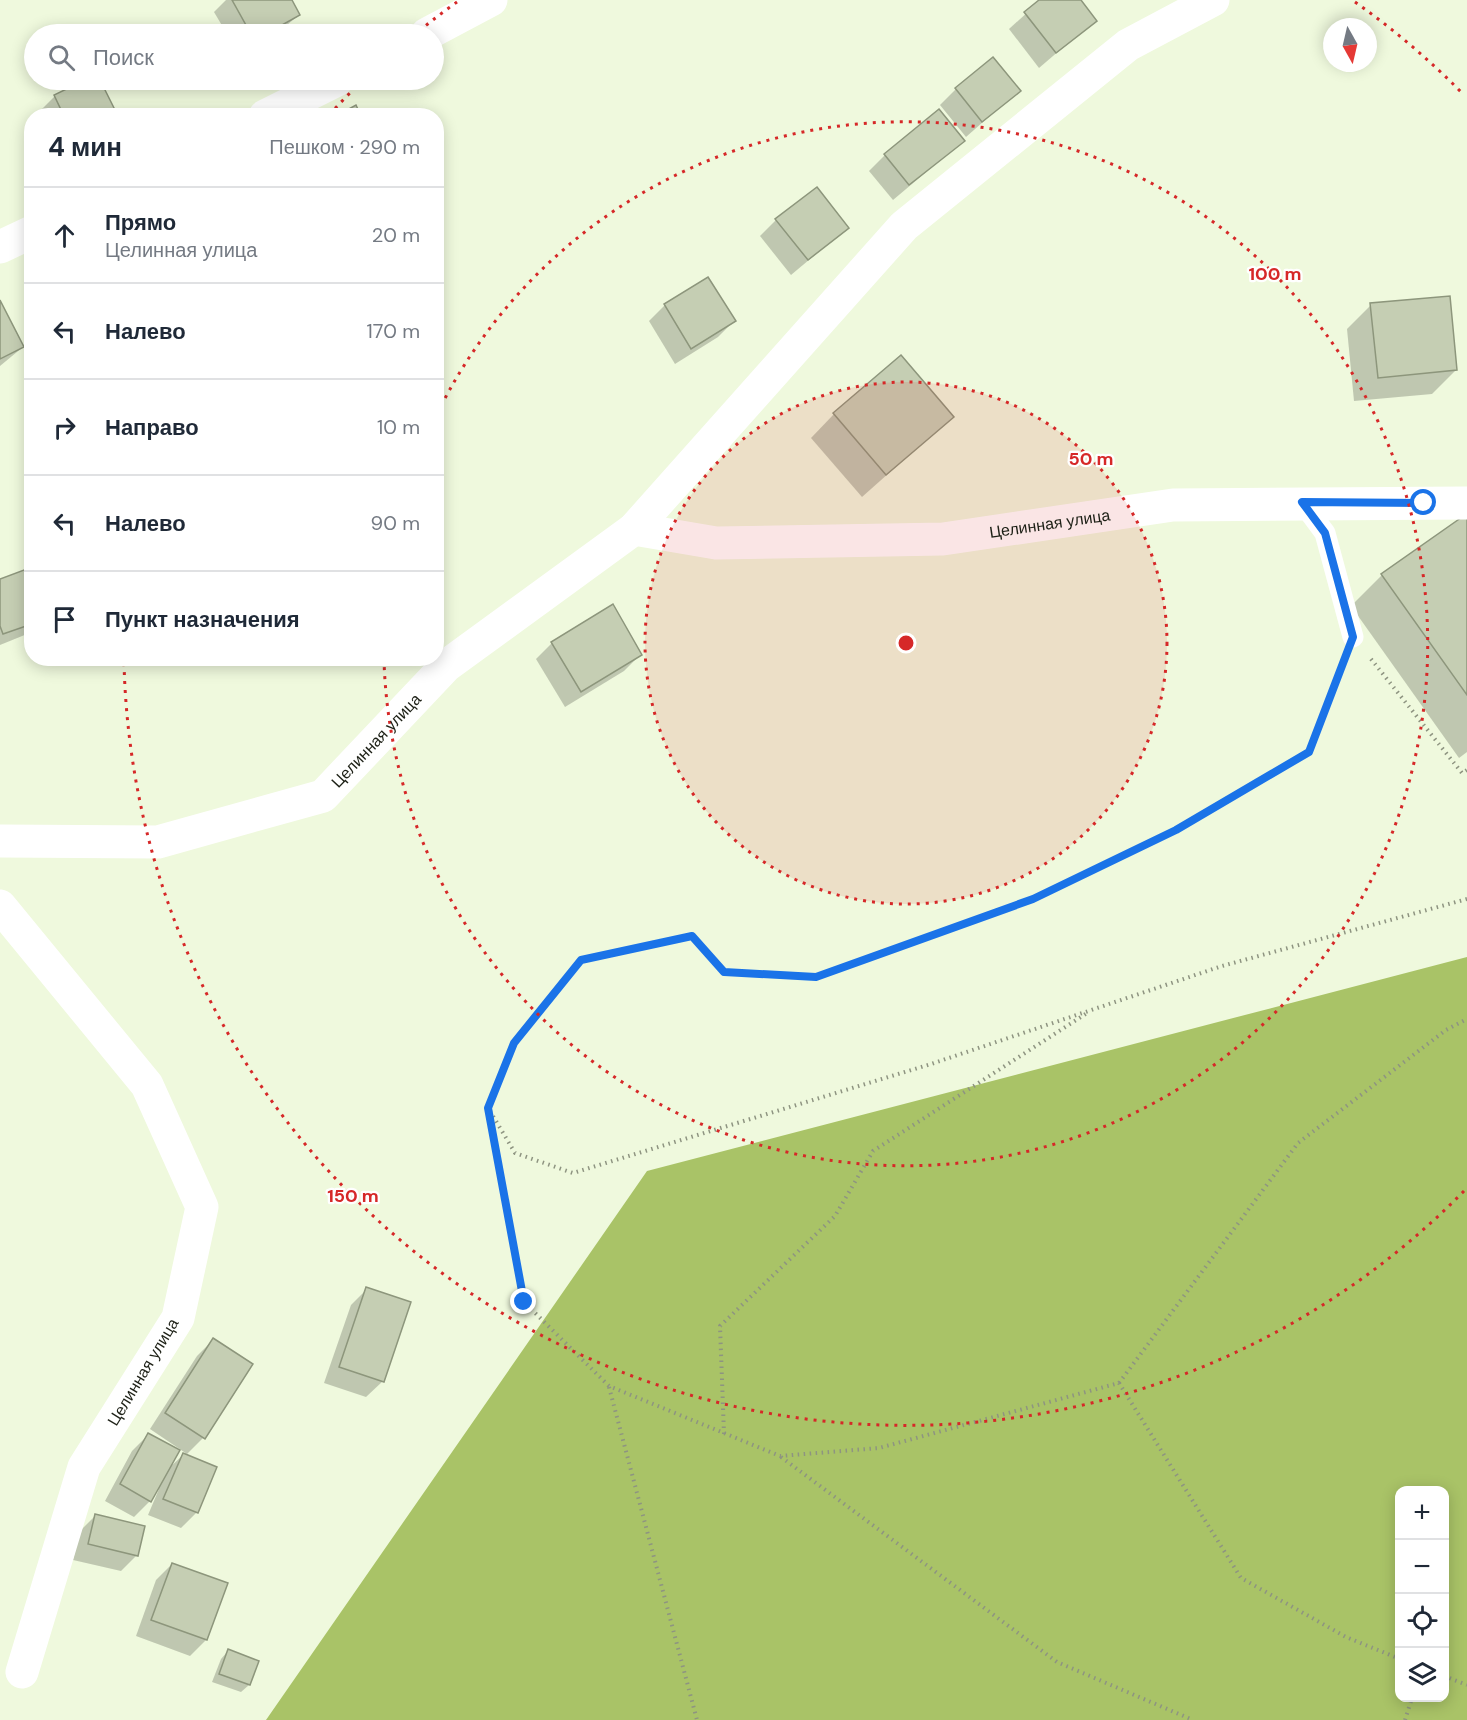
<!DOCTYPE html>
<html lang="ru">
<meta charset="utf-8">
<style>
:root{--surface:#fff;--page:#f2f2f3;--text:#1f2937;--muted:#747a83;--line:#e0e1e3}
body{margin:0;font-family:"DM Sans",sans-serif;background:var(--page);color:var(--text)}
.controls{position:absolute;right:18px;bottom:18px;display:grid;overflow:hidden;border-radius:12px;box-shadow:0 3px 15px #0003}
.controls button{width:54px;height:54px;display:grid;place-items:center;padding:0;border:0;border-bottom:2px solid var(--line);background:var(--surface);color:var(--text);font:30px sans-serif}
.compass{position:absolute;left:1323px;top:18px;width:54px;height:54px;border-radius:50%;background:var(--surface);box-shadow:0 3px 15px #0003;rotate:172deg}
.stop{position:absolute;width:18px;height:18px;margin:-14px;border:4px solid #1a73e8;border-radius:50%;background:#fff}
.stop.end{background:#1a73e8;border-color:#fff;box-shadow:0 2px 6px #0008}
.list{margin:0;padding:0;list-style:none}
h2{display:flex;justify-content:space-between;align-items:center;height:78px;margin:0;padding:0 24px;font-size:26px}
h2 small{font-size:20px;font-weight:400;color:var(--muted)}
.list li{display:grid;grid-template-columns:39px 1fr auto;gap:18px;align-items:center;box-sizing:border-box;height:96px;padding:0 24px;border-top:2px solid var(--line)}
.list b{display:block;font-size:22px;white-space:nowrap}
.list p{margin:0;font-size:20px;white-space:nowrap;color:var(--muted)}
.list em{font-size:20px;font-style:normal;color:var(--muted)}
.icon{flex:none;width:33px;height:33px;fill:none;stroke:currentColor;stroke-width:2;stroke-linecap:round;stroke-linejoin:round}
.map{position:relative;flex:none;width:1467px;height:1720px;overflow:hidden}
.search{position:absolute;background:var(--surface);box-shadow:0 3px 15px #0003;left:24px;top:24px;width:420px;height:66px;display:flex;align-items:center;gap:15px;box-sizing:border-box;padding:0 21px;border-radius:33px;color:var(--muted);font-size:22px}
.panel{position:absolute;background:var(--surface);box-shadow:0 3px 15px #0003;left:24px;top:108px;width:420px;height:558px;border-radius:24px}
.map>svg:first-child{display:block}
</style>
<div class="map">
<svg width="1467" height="1720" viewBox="0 0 1467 1720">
<rect width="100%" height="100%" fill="#eff9dd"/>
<!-- forest -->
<path fill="#a9c367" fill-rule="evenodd" d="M1467,957V1720H266L647,1171ZM1400,1490H1444V1698H1400Z"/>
<!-- shadow -->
<g fill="#0003">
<path d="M226,0H290L299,15L276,34H227L214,12Z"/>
<path d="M1041,0H1079L1095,20L1039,68L1009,29Z"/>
<path d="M88,80H99L117,116H41L39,112L55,96Z"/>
<path d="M956,89L1019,90L966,137L940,105Z"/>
<path d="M963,141L893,200L869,171L885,155Z"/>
<path d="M776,220L847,228L791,275L760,236Z"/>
<path d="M708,279L734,321L718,337L675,364L649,321L665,305Z"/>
<path d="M0,302L23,347L0,366Z"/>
<path d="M1371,305L1456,370L1432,394L1354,401L1347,329Z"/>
<path d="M834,414L952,417L862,497L811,438Z"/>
<path d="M1467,520V752L1459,758L1351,606L1382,575Z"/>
<path d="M32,569V632L0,645V581Z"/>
<path d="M552,643L640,655L624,671L565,707L536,659Z"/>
<path d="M367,1289L383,1381L366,1397L324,1383L351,1305Z"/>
<path d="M213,1340L203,1438L187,1454L150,1429L197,1356Z"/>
<path d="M148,1435L168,1469L183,1455L197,1512L181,1528L148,1515L159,1489L157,1488L150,1501L134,1517L105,1501L132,1451Z"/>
<path d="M96,1515L137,1555L121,1571L73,1560L80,1531Z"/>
<path d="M172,1564L226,1584L206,1640L190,1656L136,1636L156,1580Z"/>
<path d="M228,1651L249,1685L241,1692L212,1682L221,1659Z"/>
</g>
<!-- building -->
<g fill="#c5ceb3" stroke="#8d967c" stroke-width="1.5">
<path d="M232,0H292L300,15L266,34H251Z"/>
<path d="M1039,0H1081L1097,21L1056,53L1024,12Z"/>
<path d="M993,57L1021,91L982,122L955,88Z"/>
<path d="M85,80H100L118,116H64L54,95Z"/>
<path d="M356,105L361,116H336Z"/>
<path d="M939,109L965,141L909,185L884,154Z"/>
<path d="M817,187L849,228L808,260L775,219Z"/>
<path d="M708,277L736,321L691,349L664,304Z"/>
<path d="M1450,296L1457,370L1378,378L1370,303Z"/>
<path d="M0,300L24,347L0,359Z"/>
<path d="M901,355L954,417L886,475L833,413Z"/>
<path d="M1465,515L1467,518V695L1381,574Z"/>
<path d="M32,567V624L3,634L0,626V579Z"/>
<path d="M613,604L642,655L581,692L551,642Z"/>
<path d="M366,1287L411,1302L384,1382L339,1367Z"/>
<path d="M213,1338L253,1364L205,1439L165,1413Z"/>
<path d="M148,1433L180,1450L151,1502L120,1484Z"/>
<path d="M183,1453L217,1467L198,1513L163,1499Z"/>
<path d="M95,1514L145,1526L138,1556L88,1544Z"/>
<path d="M172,1563L228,1583L207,1640L151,1620Z"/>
<path d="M228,1649L259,1661L250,1685L219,1674Z"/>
</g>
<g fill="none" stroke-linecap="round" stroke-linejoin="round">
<!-- path -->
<g stroke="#8e9481" stroke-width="4" stroke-dasharray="1.5 4.5" stroke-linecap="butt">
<path d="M1371,659L1462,773L1467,770"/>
<path d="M1344,662L1309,752L1176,830L1033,899L816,977L724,972L692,936L581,960L514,1043L488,1108L524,1302L609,1386L780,1456L879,1448L1119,1383L1241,1578L1346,1637L1400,1659"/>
<path d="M490,1111L515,1153L573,1173L931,1064L1222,966L1467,899"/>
<path d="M1119,1383L1298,1143L1446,1030L1467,1019"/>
<path d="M609,1387L697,1720"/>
<path d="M724,1434L720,1326L835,1216L873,1151L1087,1013"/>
<path d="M781,1457L1057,1662L1193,1720"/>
<path d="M1444,1676L1467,1685"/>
<path d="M1405,1720L1412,1698"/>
</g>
<!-- lane -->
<path stroke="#fff" stroke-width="21" d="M1302,502L1325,533L1353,637"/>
<!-- street -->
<g stroke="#fff" stroke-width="33">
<path d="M427,34L491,0"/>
<path d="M265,116L337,80"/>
<path d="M0,247L32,232"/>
<path id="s1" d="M634,529L716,543L943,539L1173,505L1467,503"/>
<path id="s2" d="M0,841L158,842L323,796L446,666L634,529L904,226L1128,45L1213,0"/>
<path d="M0,906L147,1085L202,1207L178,1318L84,1467L22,1672"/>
</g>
</g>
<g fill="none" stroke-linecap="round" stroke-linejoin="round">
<!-- route -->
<path stroke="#1a73e8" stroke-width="8" d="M524,1302L488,1108L514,1043L581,960L692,936L724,972L816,977L1033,899L1176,830L1309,752L1353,637L1325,533L1302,502L1424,503"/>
</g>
<!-- distance rings -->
<circle cx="906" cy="643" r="261" fill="#d62828" fill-opacity=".12"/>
<g fill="none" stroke="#d62828" stroke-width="3" stroke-dasharray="3 6">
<circle cx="906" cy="643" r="261"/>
<path d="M437 414A522 522 0 1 1 384 661"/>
<path d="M1464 1191A782 782 0 0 1 124 663M329 115A782 782 0 0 1 363 80M419 31A782 782 0 0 1 457 2M1355 2A782 782 0 0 1 1464 95"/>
</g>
<g text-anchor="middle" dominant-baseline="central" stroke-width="4.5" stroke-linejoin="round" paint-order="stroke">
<!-- street labels -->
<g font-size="16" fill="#1d2016" stroke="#fff">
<text stroke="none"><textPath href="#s1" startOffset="418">Целинная улица</textPath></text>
<text stroke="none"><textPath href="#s2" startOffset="406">Целинная улица</textPath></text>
<text transform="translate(143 1372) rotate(-59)">Целинная улица</text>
</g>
</g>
<circle cx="906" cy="643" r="9" fill="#d62828" stroke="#fff" stroke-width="3"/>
<g font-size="18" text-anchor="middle" font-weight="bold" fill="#d62828" stroke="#fff" stroke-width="4.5" stroke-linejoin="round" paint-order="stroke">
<text x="1275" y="280">100 m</text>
<text x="1091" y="465">50 m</text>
<text x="353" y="1202">150 m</text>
</g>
</svg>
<div class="controls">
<button>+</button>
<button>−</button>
<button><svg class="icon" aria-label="locate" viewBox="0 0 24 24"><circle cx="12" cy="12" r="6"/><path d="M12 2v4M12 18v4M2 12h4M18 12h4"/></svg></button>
<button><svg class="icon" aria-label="layers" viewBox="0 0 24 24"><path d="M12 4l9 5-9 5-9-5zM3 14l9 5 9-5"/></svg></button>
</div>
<svg class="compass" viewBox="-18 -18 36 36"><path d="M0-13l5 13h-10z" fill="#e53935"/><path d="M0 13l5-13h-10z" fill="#747a83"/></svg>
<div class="stop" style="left:1424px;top:503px"></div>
<div class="stop end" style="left:524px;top:1302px"></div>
<div class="search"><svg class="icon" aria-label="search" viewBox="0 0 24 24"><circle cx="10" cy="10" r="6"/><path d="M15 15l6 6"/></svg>Поиск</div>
<section class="panel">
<h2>4 мин<small>Пешком · 290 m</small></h2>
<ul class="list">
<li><svg class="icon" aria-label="ahead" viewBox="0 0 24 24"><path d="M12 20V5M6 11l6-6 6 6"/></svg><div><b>Прямо</b><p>Целинная улица</p></div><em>20 m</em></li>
<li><svg class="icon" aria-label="left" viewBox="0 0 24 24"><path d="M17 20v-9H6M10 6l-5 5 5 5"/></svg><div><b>Налево</b></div><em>170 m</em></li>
<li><svg class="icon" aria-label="right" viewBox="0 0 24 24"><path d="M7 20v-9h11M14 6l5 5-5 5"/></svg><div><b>Направо</b></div><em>10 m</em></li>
<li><svg class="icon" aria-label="left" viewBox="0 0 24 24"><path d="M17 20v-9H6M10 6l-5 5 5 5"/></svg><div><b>Налево</b></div><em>90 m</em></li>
<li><svg class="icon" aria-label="arrive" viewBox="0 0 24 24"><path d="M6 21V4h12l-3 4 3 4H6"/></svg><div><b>Пункт назначения</b></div></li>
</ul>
</section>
</div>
